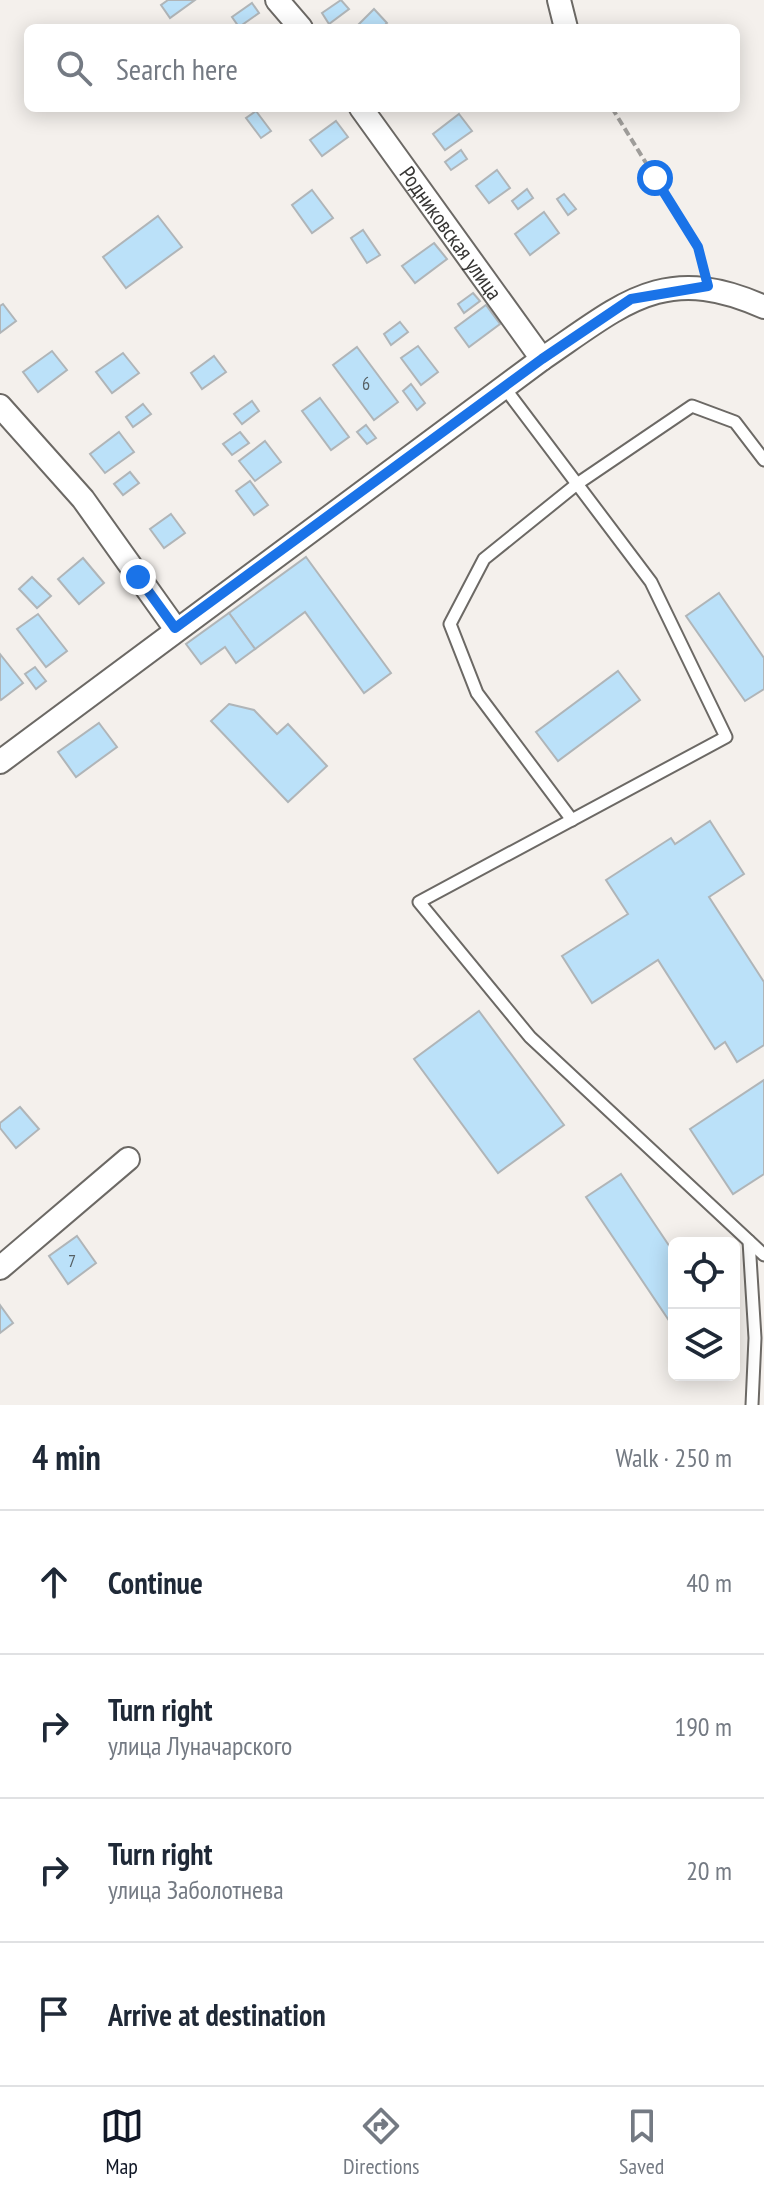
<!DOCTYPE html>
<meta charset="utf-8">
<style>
:root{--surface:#fff;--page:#f6f6f7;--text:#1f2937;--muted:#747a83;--line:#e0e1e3;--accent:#111827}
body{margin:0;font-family:"PT Sans Narrow",sans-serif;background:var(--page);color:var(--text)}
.controls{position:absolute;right:24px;bottom:24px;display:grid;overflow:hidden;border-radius:12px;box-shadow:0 4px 20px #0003}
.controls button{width:72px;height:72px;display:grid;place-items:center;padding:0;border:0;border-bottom:2px solid var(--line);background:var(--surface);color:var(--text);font:40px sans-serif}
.stop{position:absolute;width:24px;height:24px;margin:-18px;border:6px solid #1a73e8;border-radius:50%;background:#fff}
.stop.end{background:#1a73e8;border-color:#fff;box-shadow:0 2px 8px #0008}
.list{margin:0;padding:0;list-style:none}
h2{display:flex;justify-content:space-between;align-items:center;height:104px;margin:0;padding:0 32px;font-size:34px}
h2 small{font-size:26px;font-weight:400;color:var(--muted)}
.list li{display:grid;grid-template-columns:52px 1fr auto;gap:24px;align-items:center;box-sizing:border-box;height:144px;padding:0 32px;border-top:2px solid var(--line)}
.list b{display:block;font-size:30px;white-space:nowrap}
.list p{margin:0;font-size:26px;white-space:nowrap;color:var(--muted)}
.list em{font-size:26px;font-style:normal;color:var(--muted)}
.icon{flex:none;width:44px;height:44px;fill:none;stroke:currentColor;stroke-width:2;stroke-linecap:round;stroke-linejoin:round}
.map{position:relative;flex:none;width:764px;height:1405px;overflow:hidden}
.search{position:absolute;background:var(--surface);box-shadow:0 4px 20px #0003;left:24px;right:24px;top:24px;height:88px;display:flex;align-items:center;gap:20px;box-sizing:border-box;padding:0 28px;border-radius:12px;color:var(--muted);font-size:30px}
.sheet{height:680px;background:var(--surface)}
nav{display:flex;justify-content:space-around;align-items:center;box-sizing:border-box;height:112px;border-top:2px solid var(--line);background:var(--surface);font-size:22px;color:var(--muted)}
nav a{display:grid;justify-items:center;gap:4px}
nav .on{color:var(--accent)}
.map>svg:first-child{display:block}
</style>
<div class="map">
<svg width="764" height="1405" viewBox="0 0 764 1405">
<rect width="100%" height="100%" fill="#f4f0ec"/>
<!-- building -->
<g fill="#bbe1f9" stroke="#b0b5b8" stroke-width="2">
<path d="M168,0H195L170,18L161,5Z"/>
<path d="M341,0L349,9L329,24L322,13Z"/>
<path d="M252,3L259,13L239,27L232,17Z"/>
<path d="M374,9L387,23L382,28H355Z"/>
<path d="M256,111L271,131L261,138L246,118Z"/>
<path d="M459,114L472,131L445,150L433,134Z"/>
<path d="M336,121L348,137L322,156L310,140Z"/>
<path d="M461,150L467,159L451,170L445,162Z"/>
<path d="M497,170L510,188L489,203L476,186Z"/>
<path d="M527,189L533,198L518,209L512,201Z"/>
<path d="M312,190L333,218L312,233L292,205Z"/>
<path d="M564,194L576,209L568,215L557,199Z"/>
<path d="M544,212L559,233L530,255L515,234Z"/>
<path d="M158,216L182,247L126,288L103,257Z"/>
<path d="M363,230L380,255L367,263L351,238Z"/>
<path d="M434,243L447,259L415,283L402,266Z"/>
<path d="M473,293L480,301L464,313L458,304Z"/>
<path d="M3,304L16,321L0,333V306Z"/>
<path d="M486,305L500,324L469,347L455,328Z"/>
<path d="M400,322L408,332L391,345L384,334Z"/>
<path d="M418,346L438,372L421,385L401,358Z"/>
<path d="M357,347L398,402L374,420L333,365Z"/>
<path d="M52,351L67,370L38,392L23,372Z"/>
<path d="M123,353L139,373L112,393L96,372Z"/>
<path d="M214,356L226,372L202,389L191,373Z"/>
<path d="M411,384L425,403L417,410L403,391Z"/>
<path d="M320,398L349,437L331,450L302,411Z"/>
<path d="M252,401L259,411L242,424L234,414Z"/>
<path d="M143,404L151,414L133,427L126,417Z"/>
<path d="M366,425L376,438L367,444L357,432Z"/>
<path d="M119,432L134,452L105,473L90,454Z"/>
<path d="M240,432L249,443L232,455L223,444Z"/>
<path d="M265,441L281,462L255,481L239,461Z"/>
<path d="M130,472L139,483L123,495L114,484Z"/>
<path d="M250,481L268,505L254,515L236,491Z"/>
<path d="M171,514L185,533L164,548L150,529Z"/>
<path d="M306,557L391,673L364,693L305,612L255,649L229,613Z"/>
<path d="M83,558L104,583L79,604L58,579Z"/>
<path d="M32,577L51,596L37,608L19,589Z"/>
<path d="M719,593L764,658V689L745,701L686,616Z"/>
<path d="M229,613L255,649L236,663L225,647L201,664L186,644Z"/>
<path d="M38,614L67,651L46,667L17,629Z"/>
<path d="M0,654L23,683L1,700L0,698Z"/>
<path d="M35,667L46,681L36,689L25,674Z"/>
<path d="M618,671L640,700L558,761L536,732Z"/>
<path d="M229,704L254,710L277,734L288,724L327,766L288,802L211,721Z"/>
<path d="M99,723L117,747L76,777L58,752Z"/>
<path d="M710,821L744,874L709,897L764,982V1045L737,1062L725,1042L715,1049L658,960L592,1003L562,956L628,914L606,880L671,838L675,844Z"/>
<path d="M479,1011L564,1125L498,1173L414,1059Z"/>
<path d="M764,1080V1174L733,1194L690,1129Z"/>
<path d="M20,1107L39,1129L16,1148L0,1128V1123Z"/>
<path d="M621,1174L674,1253V1328L586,1197Z"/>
<path d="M77,1236L96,1263L68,1284L49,1256Z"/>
<path d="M0,1305L13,1323L0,1333Z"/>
</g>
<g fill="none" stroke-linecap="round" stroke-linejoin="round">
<defs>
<g id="lane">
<path d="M504,387L651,582L726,737L419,902L530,1037L764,1255"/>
<path d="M572,820L477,693L450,624L484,559L577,484L692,406L735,422L764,460"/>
<path d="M749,1241L755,1338L752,1405"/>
</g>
<g id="street">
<path d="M277,0L301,28"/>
<path d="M559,0L566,28"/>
<path id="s1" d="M361,108L542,359"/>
<path d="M0,406L83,499L175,628"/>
<path d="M0,762L542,359C623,304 664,262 764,307"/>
<path d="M0,1268L128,1159"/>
</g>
</defs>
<!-- lane casing -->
<use href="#lane" stroke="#6c6965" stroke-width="15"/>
<!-- street casing -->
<use href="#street" stroke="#6c6965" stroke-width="26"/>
<!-- path -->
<path stroke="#9f9d9a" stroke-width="4" stroke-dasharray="8 4" stroke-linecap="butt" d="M612,108L698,247L704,268"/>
<!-- lane -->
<use href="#lane" stroke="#fff" stroke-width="11"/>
<!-- street -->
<use href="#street" stroke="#fff" stroke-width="22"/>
</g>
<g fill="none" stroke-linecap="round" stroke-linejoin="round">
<!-- route -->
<path stroke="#1a73e8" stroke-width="10" d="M138,577L175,628L542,359L631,299L708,286L698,247L655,178"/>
</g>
<g text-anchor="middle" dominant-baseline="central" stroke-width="7" stroke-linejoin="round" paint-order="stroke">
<!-- number labels -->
<g font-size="18" fill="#576064">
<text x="366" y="383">6</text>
<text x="72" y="1260">7</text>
</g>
<!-- street labels -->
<g font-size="22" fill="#363533" stroke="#fffefd">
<text stroke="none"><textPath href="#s1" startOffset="154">Родниковская улица</textPath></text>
</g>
</g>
</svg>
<div class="controls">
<button><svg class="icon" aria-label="locate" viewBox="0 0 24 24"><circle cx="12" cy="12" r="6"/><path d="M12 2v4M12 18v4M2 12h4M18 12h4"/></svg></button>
<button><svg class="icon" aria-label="layers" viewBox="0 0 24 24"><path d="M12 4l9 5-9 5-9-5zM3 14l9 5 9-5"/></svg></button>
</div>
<div class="stop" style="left:655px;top:178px"></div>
<div class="stop end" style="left:138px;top:577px"></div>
<div class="search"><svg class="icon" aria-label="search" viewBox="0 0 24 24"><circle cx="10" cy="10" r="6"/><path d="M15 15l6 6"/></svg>Search here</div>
</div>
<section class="sheet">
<h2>4 min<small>Walk · 250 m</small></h2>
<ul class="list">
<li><svg class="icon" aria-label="ahead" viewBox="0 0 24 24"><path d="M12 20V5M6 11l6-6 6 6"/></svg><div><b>Continue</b></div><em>40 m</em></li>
<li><svg class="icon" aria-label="right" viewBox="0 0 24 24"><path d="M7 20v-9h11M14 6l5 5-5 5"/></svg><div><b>Turn right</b><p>улица Луначарского</p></div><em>190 m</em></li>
<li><svg class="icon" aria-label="right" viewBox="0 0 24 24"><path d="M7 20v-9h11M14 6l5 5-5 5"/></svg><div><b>Turn right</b><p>улица Заболотнева</p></div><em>20 m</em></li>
<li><svg class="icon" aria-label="arrive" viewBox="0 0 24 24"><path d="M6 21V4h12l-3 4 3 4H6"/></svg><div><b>Arrive at destination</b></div></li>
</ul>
</section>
<nav>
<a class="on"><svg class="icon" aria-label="map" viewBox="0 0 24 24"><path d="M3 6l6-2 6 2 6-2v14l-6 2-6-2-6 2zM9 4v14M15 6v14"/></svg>Map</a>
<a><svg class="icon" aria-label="directions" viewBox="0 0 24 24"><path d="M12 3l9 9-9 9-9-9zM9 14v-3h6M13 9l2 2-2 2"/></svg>Directions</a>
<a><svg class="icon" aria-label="saved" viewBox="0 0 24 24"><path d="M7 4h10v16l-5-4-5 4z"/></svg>Saved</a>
</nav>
